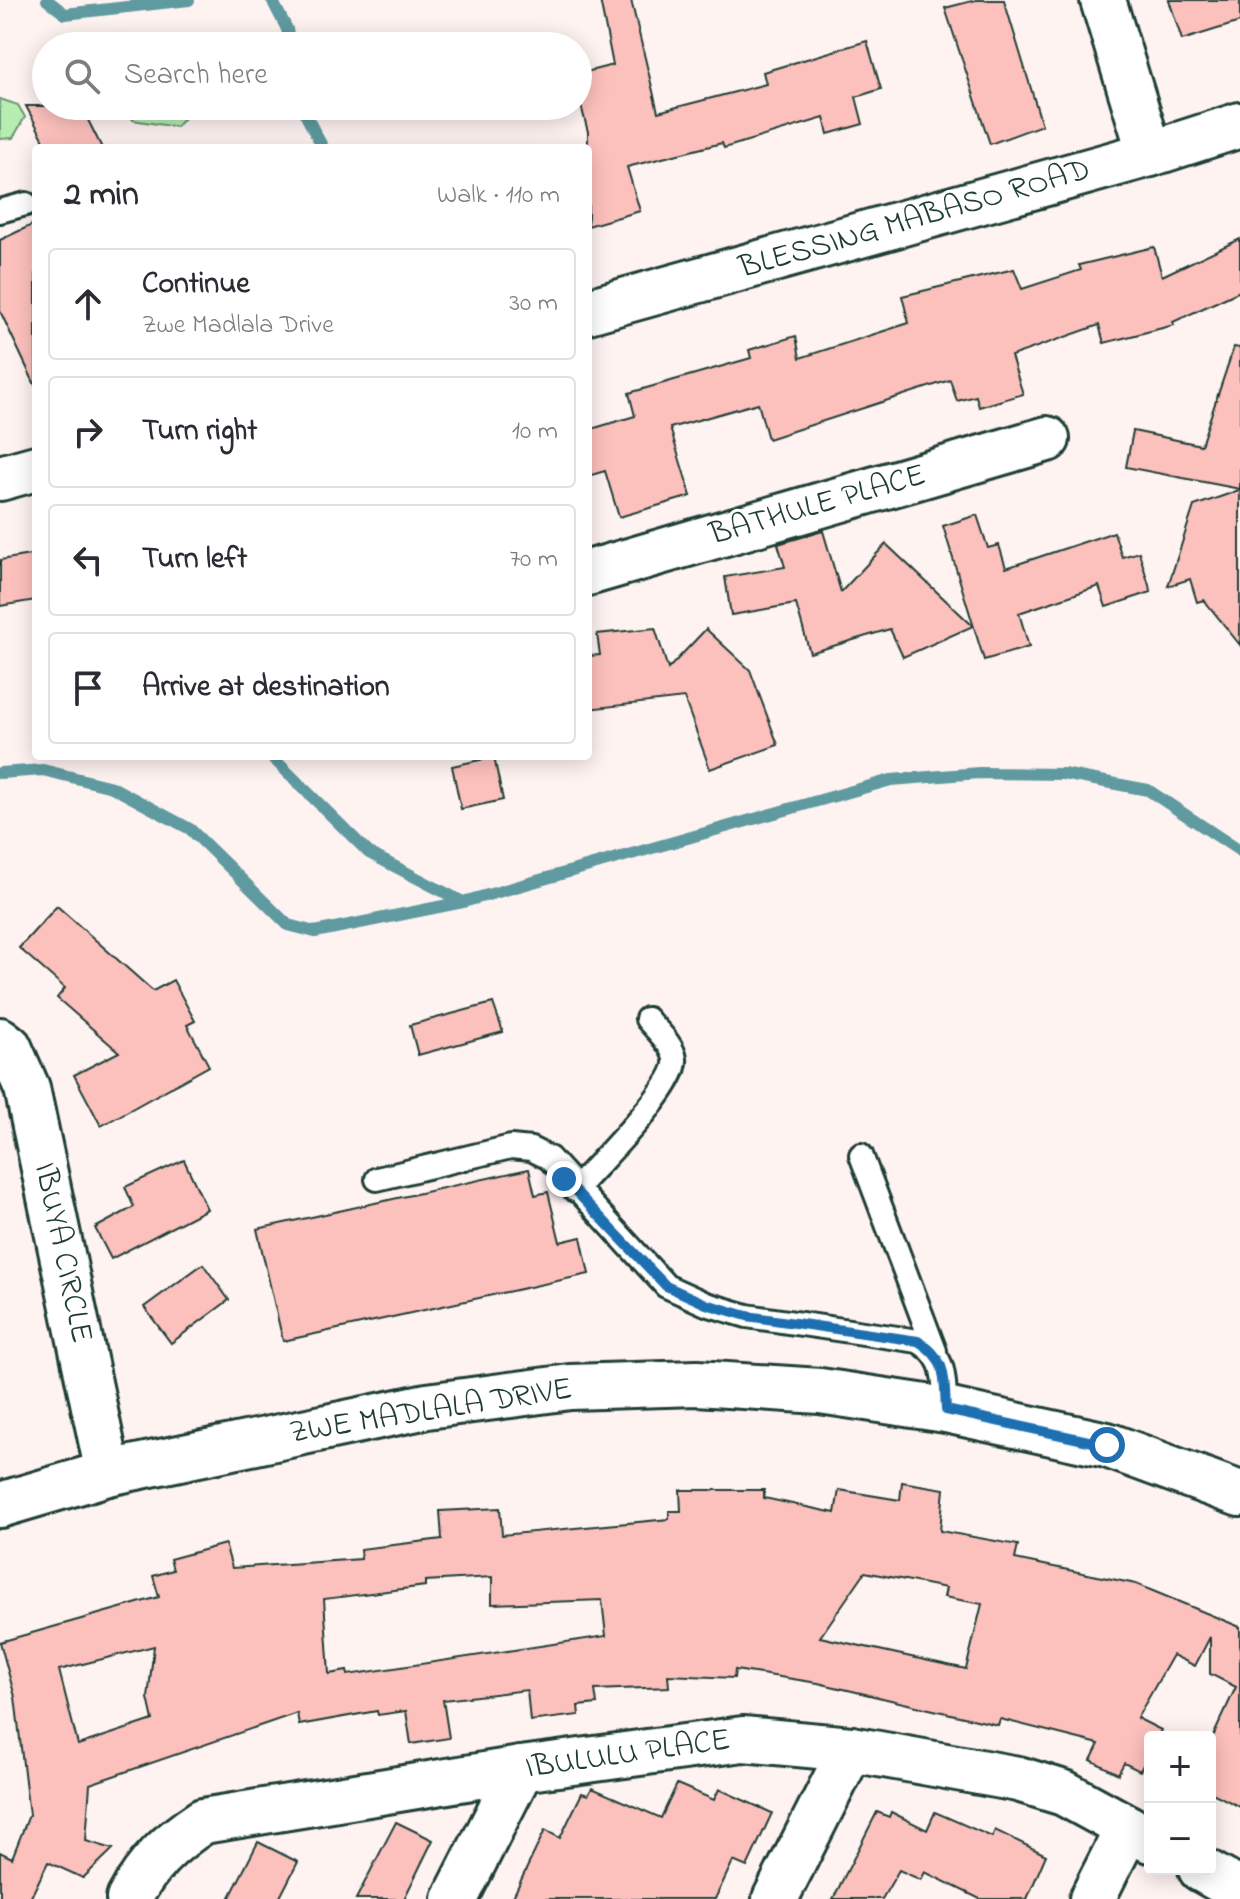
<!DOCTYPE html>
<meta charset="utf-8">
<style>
:root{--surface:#fff;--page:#f2f2f3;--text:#2b2b33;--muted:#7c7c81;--line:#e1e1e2}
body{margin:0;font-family:"Indie Flower",sans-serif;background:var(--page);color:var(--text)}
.controls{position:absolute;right:24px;bottom:24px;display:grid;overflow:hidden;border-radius:8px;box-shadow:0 4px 20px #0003}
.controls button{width:72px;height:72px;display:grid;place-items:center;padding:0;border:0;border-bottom:2px solid var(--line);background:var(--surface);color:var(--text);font:40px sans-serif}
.stop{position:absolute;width:24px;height:24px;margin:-18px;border:6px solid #1f6fb2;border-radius:50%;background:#fff}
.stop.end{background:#1f6fb2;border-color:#fff;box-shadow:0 2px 8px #0008}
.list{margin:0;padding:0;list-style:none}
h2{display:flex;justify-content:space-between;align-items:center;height:104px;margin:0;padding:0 32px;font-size:34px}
h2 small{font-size:26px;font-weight:400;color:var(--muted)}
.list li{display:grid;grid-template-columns:52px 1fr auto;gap:24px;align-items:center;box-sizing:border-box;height:112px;margin:0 16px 16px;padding:0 16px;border:2px solid var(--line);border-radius:8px}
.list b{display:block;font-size:30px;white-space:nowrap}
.list p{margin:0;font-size:26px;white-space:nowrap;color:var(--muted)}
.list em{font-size:26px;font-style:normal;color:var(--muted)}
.icon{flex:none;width:44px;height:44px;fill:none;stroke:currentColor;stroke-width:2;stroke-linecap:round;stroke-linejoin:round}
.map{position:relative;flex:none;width:1240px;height:1899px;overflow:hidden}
.search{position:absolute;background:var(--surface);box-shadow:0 4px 20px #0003;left:32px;top:32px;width:560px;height:88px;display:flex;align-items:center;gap:20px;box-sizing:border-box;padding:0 28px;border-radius:44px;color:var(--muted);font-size:30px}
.panel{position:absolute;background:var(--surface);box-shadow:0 4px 20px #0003;left:32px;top:144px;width:560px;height:616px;border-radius:8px}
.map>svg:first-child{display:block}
</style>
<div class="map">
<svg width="1240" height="1899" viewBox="0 0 1240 1899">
<rect width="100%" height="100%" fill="#fff3f2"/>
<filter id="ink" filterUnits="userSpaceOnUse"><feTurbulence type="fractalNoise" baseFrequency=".0125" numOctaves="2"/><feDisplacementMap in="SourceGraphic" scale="16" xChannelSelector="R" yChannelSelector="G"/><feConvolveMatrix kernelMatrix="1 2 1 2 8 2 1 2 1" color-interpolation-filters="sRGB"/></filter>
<g filter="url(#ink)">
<!-- green -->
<g fill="#b6edb0" stroke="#6a9572" stroke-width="2">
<path d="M85,34L126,35L131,46H71Z"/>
<path d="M0,99L18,105L25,117L13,138L0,139Z"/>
<path d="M126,106H195L176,127L133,120Z"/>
</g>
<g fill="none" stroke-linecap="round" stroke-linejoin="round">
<!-- stream -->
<g stroke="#5f9aa0" stroke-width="12">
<path d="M47,0L65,14L189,0"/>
<path d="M272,0L287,29L290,46"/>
<path d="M301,106L323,148"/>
<path d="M271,756L369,853L463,902"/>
<path d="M0,773L43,770L112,787L190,829L288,925L315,932L463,902L891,780L979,773L1063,774L1148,790L1240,851"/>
</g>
</g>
<!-- building -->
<g fill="#fdc1bd" stroke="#1f3d34" stroke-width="2" fill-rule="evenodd">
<path d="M600,0H631L658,112L766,84L763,72L867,41L881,89L856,97L863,124L828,134L824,118L724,148L722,143L627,167L640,211L588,226V132L578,94V74L613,65Z"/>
<path d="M976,0H1004L1042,125L990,144L945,8Z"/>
<path d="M1169,0H1240V22L1182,40Z"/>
<path d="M26,106H81L102,148H48Z"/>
<path d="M36,223V387L0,311V240Z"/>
<path d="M1240,239V291L1173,322L1174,325L1104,343L1099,325L1011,356L1023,394L979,407L976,396L957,401L950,380L768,439L758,403L670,428L691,496L619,517L605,471L588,476V430L635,416L629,393L751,358L749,350L796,336L800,358L909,323L902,296L1014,269L1022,289L1081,270L1079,265L1154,247L1162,276Z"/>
<path d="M1234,347L1240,348V489L1126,467L1133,431L1201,445Z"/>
<path d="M1240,490V645L1204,600L1197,602L1190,579L1168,586L1194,506Z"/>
<path d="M977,515L988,548L999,545L1006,568L1114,532L1122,557L1139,552L1151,592L1106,607L1099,586L1019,613L1029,647L984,660L943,526Z"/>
<path d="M823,531L841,592L886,544L973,626L903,657L890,629L810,653L796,604L731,615L725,577L785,567L778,544Z"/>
<path d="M36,554V600L0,606V560Z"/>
<path d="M655,628L668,669L706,629L750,670L778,745L710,769L684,698L588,709V656L600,655L597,634Z"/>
<path d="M494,757L503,800L461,809L452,766Z"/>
<path d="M57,906L153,991L173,980L195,1021L187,1025L209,1066L101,1126L74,1075L119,1052L57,998L65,988L19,948Z"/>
<path d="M493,1003L503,1032L418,1055L410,1025Z"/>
<path d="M184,1160L207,1209L111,1259L95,1228L134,1207L125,1187Z"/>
<path d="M529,1169L535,1195L548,1192L560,1242L581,1237L589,1274L283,1341L257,1229Z"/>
<path d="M203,1264L229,1300L171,1343L144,1307Z"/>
<path d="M902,1482L944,1489L940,1531L1018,1545L1015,1559L1136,1584L1240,1627V1807L1210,1792V1743L1236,1687L1210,1674V1637L1195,1666L1173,1655L1137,1718L1161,1730L1158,1737H1150V1752L1140,1771L1124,1763L1118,1774L1091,1760L1099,1744L1000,1719L998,1725L818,1683L735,1670L734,1678L668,1675L669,1687L595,1690L597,1704L578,1706L579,1715L530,1721L527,1690L443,1700L449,1738L411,1744L406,1711L378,1715L377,1711L299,1725L297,1713L90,1784L86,1841L113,1849L83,1878L48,1862L30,1899H0V1852L12,1858L29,1815L15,1697L0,1642L159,1597L153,1576L173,1570L170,1559L225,1544L232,1568L361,1559L360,1549L442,1539L440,1511L500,1508L502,1535L669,1519V1511H681L680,1490H764V1498L835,1513L839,1490L900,1500ZM865,1572L946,1588L944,1597L982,1604L966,1669L820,1637ZM492,1577V1604L602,1600L606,1636L348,1675L347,1671L329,1674L324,1599L425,1586V1581ZM154,1646L148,1698L153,1720L78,1745L59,1670Z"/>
<path d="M677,1784L714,1800L719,1789L772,1813L747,1867L733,1861L715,1899H512L545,1830L560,1838L582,1793L588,1795L592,1788L661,1818Z"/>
<path d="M877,1812L889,1817L891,1812L927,1830L935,1812L992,1837L995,1830L1046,1855L1027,1899H980L925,1872L921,1880L899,1870L882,1899H833Z"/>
<path d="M396,1822L433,1840L404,1899H356Z"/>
<path d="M258,1842L298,1862L279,1899H229Z"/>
</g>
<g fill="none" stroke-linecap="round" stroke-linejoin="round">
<defs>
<g id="lane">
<path d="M0,211L26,204"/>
<path d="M861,1155L935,1351"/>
<path d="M377,1179L511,1147L531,1149L549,1158L666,1286L706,1304L747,1316L918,1341C948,1358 943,1379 946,1410"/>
<path d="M575,1190C595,1166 679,1086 675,1059C673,1044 656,1030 647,1019"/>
</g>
<g id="street">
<path d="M1103,0L1150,154"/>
<path d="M588,311L1150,154L1240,125"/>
<path d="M0,478L36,468"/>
<path d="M588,573L1047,439"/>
<path d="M0,1040L9,1047L27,1088L108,1473"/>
<path d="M1201,1869L1240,1891"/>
<path d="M129,1899C147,1864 171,1842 203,1821L521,1769L743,1739L851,1749L1018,1779L1064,1793L1150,1840"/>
<path d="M455,1899L521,1769"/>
<path d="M775,1899L851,1749"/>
<path d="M1092,1899L1128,1828"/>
</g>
<path id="secondary" d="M0,1505L108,1473L427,1406L570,1387L697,1383L820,1391L946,1410L1107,1445L1240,1494"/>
</defs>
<!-- lane casing -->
<use href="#lane" stroke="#1f3d34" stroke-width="28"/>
<!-- street casing -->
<use href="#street" stroke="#1f3d34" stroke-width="50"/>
<!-- secondary casing -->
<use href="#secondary" stroke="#1f3d34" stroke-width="50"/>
<!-- lane -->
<use href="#lane" stroke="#fff" stroke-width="22"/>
<!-- street -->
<use href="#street" stroke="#fff" stroke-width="44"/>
<!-- secondary -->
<use href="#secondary" stroke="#fff" stroke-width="44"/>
</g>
</g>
<g fill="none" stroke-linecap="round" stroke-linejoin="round" filter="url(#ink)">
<!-- route -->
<path stroke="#1f6fb2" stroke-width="10" d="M564,1179L666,1286L706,1304L747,1316L918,1341C948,1359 944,1379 946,1410L1107,1445"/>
</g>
<g text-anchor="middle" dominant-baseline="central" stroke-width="6" stroke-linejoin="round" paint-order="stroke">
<!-- street labels -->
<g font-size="32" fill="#1f3d34" stroke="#fff">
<text transform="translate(915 220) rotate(-16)">BLESSING MABASO ROAD</text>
<text transform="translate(818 506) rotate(-16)">BATHULE PLACE</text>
<text transform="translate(62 1253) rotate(78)">IBUYA CIRCLE</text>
<text transform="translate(431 1412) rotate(-9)">ZWE MADLALA DRIVE</text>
<text transform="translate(628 1755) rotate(-8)">IBULULU PLACE</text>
</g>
</g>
</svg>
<div class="controls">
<button>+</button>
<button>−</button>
</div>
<div class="stop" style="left:1107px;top:1445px"></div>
<div class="stop end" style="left:564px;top:1179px"></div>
<div class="search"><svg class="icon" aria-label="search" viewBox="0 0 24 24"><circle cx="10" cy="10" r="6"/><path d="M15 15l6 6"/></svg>Search here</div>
<section class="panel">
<h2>2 min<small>Walk · 110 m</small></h2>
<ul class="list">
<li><svg class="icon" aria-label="ahead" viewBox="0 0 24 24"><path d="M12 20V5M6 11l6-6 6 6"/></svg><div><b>Continue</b><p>Zwe Madlala Drive</p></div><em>30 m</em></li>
<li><svg class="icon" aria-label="right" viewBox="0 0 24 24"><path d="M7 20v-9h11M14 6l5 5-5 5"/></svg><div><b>Turn right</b></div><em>10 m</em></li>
<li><svg class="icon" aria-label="left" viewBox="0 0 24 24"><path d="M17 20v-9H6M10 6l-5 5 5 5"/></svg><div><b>Turn left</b></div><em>70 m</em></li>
<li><svg class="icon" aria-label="arrive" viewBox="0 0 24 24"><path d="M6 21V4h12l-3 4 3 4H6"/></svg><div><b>Arrive at destination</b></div></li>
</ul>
</section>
</div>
